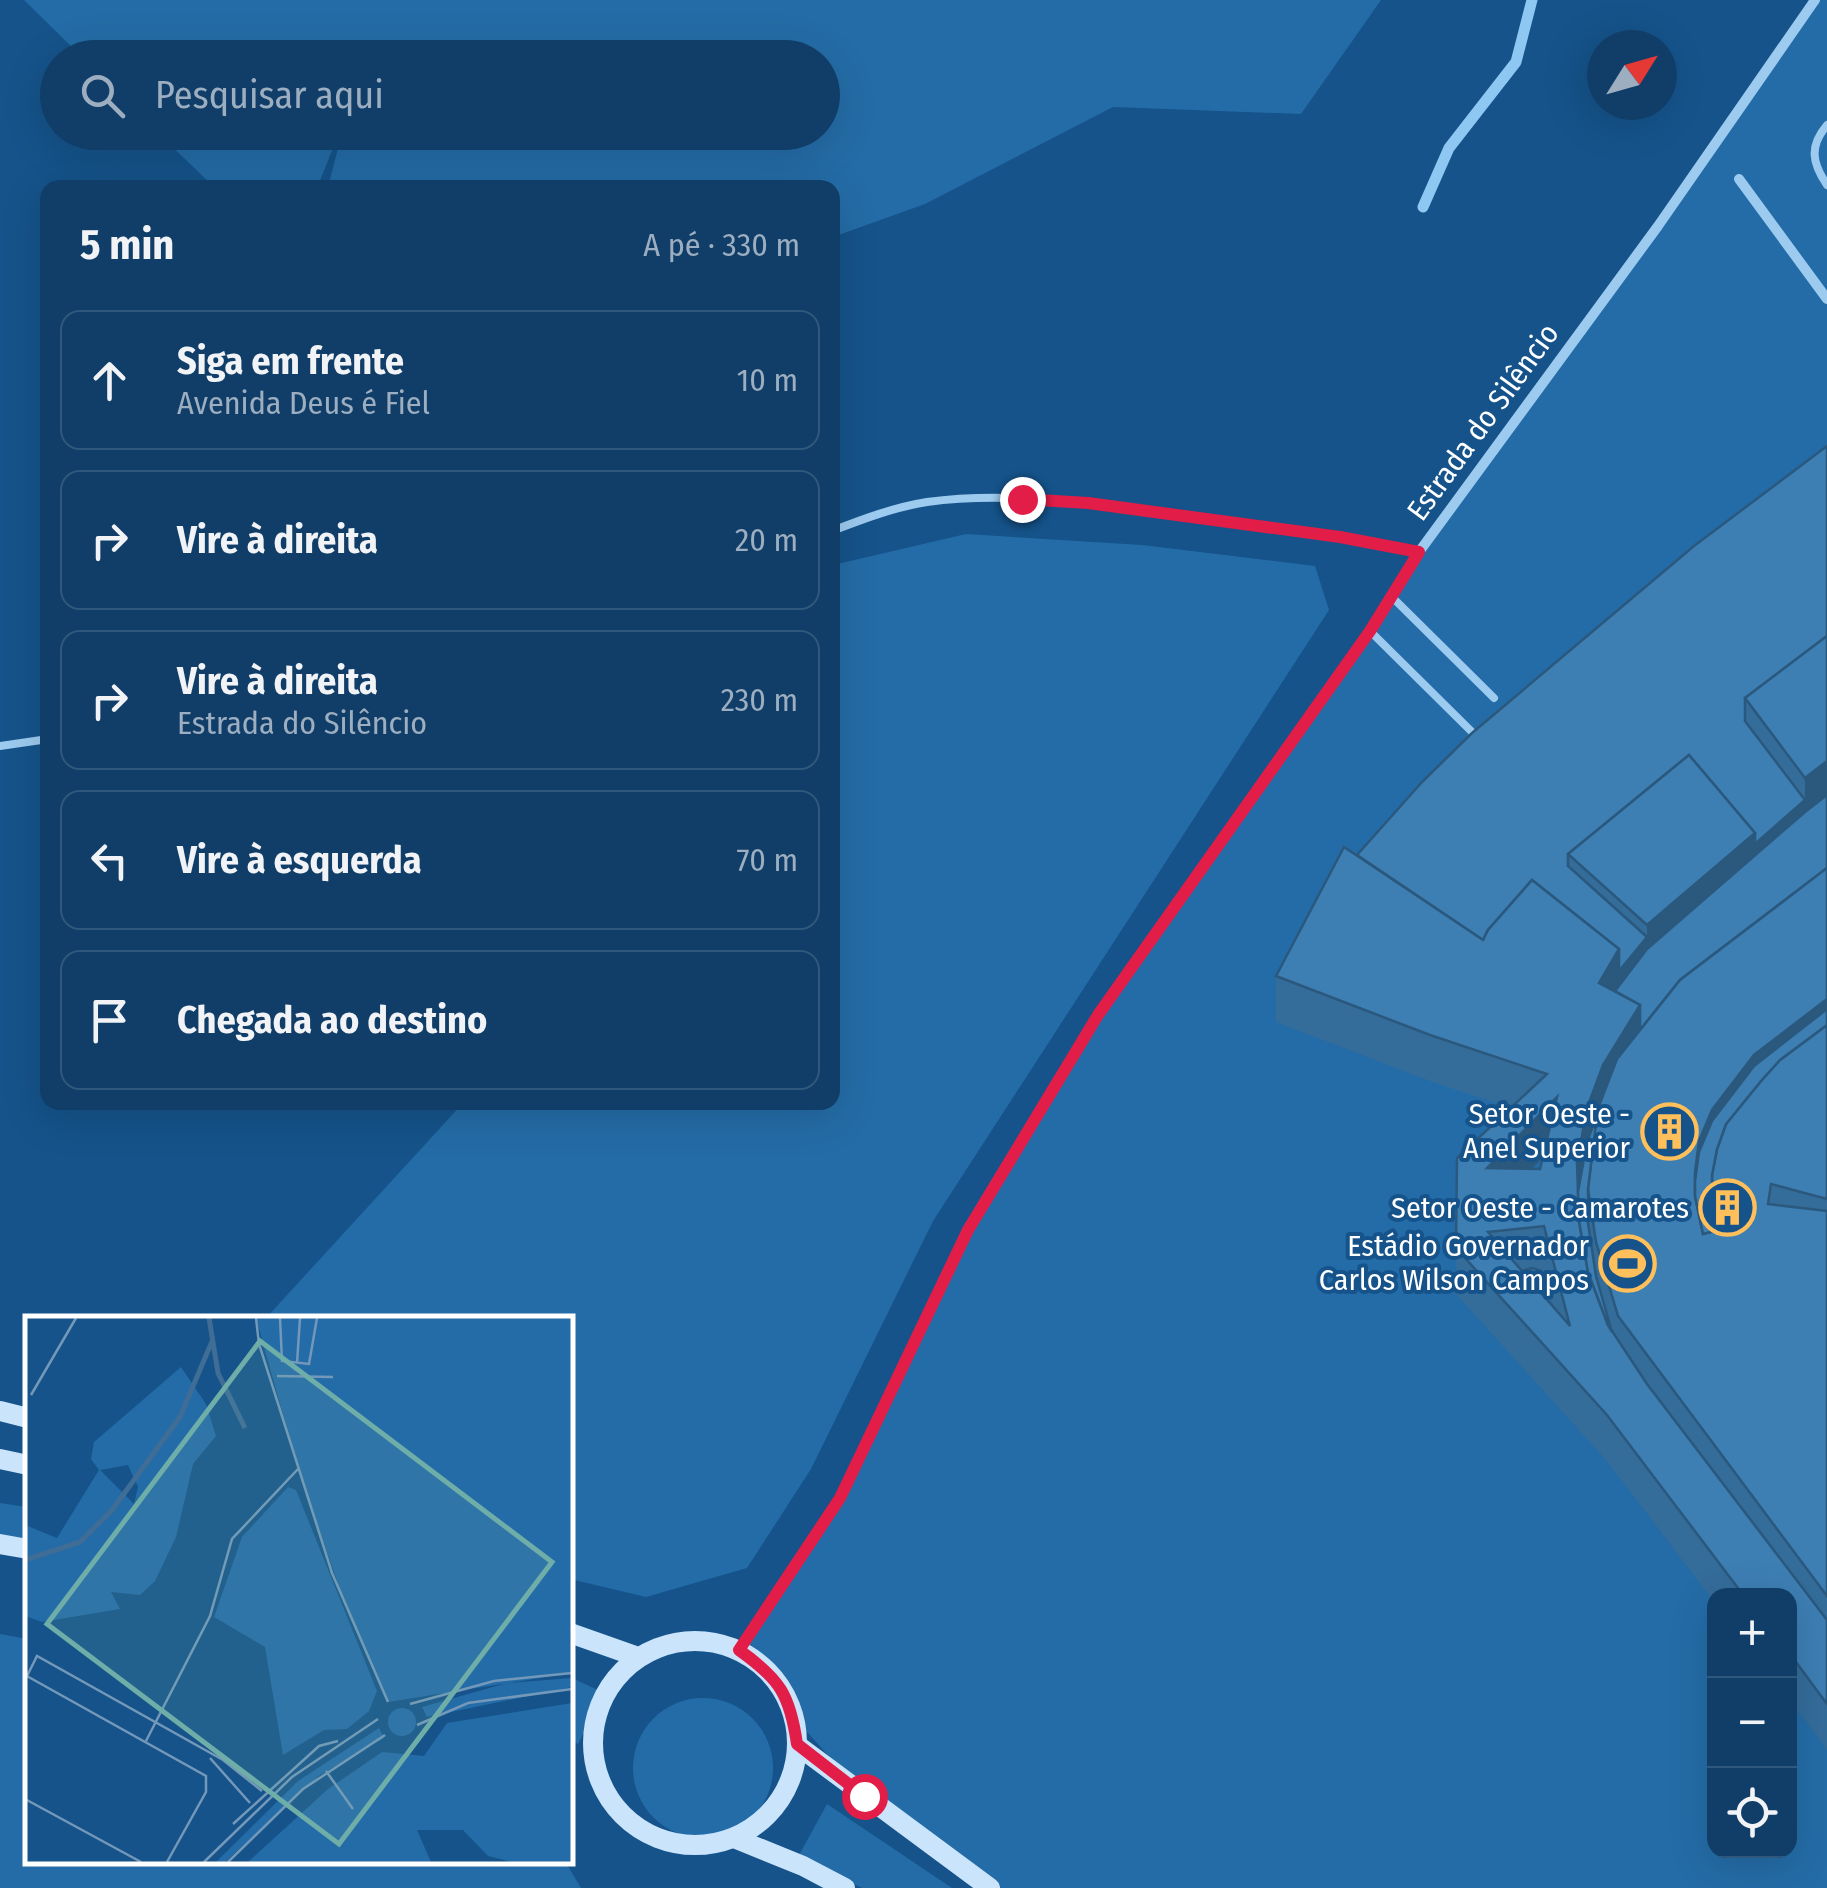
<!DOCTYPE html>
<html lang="pt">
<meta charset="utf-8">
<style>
:root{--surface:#103e68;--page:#19456e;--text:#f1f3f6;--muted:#9caec0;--line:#30577c}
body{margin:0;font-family:"Fira Sans Condensed",sans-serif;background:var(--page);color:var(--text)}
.controls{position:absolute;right:30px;bottom:30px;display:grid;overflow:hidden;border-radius:20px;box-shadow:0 10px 40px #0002}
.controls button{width:90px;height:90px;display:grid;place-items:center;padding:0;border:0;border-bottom:2px solid var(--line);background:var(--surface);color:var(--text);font:50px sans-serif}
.compass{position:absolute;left:1587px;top:30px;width:90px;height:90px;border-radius:50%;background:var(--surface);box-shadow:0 10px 40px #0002;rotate:53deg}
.stop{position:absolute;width:30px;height:30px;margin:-22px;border:8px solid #e11d48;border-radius:50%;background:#fff}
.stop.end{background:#e11d48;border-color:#fff;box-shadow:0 2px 10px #0008}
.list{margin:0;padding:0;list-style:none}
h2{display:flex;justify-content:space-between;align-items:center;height:130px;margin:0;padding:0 40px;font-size:42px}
h2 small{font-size:32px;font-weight:400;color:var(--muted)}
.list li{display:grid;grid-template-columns:65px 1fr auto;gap:30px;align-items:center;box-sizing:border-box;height:140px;margin:0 20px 20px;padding:0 20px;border:2px solid var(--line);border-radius:20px}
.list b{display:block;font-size:38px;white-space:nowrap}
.list p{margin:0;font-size:32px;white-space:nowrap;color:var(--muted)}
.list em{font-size:32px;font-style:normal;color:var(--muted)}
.icon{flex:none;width:55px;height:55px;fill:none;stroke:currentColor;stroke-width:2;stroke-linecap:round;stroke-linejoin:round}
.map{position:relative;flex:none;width:1827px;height:1888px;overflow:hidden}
.search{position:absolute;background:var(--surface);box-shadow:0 10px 40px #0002;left:40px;top:40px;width:800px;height:110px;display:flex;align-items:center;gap:25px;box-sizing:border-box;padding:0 35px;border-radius:55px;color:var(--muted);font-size:38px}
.panel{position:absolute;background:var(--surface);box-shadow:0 10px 40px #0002;left:40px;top:180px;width:800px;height:930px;border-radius:20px}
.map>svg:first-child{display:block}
</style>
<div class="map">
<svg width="1827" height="1888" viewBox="0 0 1827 1888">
<rect width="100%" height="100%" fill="#15538a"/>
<!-- green -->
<g fill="#246ca7" fill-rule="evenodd">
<path d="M24,0H1381L1301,114L1113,107L925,204L833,237L832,188L328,187L342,133L822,132V58L82,57Z"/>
<path d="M1815,0H1827V1888H990L864,1796L793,1716L785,1695L764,1668L739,1651L840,1498L968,1229L1098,1015L1419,552ZM1714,1596H1790V1850H1714Z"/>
<path d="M158,133H339L317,188L214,187Z"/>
<path d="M966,534L1142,545L1315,566L1329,610L933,1221L811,1469L747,1568L646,1597L570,1579V1318H266L463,1103L832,1102L833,565Z"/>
<path d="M0,1503L27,1507V1547L0,1540Z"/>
<path d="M0,1634L27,1639L28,1860L565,1861L581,1888H0Z"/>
<path d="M570,1677L604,1693L578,1744L570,1740Z"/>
<circle cx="703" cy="1768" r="70"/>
<path d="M827,1804L952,1888H862L798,1857Z"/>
</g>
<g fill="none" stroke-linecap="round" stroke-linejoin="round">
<!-- stream -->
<path stroke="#8ec7f2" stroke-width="11" d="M1423,207L1449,148L1516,62L1532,0"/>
<!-- lane -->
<g stroke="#9dcaef" stroke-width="8">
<path d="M1827,125C1809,146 1812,163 1827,185"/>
<path d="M832,531C863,519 895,507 927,502C1015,490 1106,506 1193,517C1269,527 1345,535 1419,552"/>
<path d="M1391,596L1494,698"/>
<path d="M1370,631L1472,732"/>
<path d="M0,746L48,739"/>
</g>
<!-- street -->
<g stroke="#9dcaef" stroke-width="10">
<path d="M1739,179L1827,299"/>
<path d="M739,1651L840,1498L968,1229L1098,1015L1370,631L1419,552L1658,226L1815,0"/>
</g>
<!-- secondary -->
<g stroke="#cae4fb" stroke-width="20">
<path d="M0,1411L28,1418"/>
<path d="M0,1459L28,1465"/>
<path d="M0,1544L28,1549"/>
<path d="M570,1633L638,1657"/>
<circle cx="695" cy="1743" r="102"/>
<path d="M797,1745L990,1888"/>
<path d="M734,1838L803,1866L845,1888"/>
</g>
</g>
<!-- wall -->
<path fill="#346c9a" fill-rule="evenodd" d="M1827,446V1750L1790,1700V1596H1714V1602L1607,1461L1456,1294L1457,1158L1511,1108L1430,1081L1276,1022V976L1357,855ZM1543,1157L1540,1169H1532ZM1547,1282L1553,1307L1545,1298Z"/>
<!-- shaded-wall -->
<g fill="#2b587d">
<path d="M1827,761V807L1647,961V925L1755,833L1805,800V778Z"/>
<path d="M1647,937V961L1619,995L1599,983L1619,949Z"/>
<path d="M1827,999V1071L1699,1187L1695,1172L1699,1141L1712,1110L1754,1055Z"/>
<path d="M1640,1005V1051L1577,1209V1163L1587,1108L1603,1065Z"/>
<path d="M1557,1097V1143L1487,1214V1168Z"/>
</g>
<!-- building -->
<g fill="#3d7eb3" stroke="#2b587d" stroke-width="2.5" fill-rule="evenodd">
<path d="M1827,446V636L1745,698V721L1805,800L1755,844V833L1689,755L1568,854V866L1647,937L1619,971V949L1532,880L1488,930L1483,940L1357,855L1422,782L1472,733L1694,546Z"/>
<path d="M1827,636V761L1805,778L1745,698Z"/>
<path d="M1689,755L1755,833L1647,925L1568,854Z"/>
<path d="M1827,795V868L1680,980L1640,1030V1005L1615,991L1647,949L1805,812Z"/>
<path d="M1344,847L1483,940L1488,930L1532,880L1619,949L1599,983L1640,1005L1603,1065L1587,1108L1577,1163L1579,1221L1588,1272L1608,1325L1647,1384L1827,1620V1704L1790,1654V1596H1744L1607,1415L1456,1248L1457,1158L1547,1074L1430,1035L1276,976ZM1557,1097L1540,1169L1487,1168ZM1544,1226L1570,1326L1488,1232Z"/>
<path d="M1827,868V999L1754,1055L1712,1110L1699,1141L1695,1172V1196L1703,1234L1717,1230L1712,1201V1175L1717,1149L1726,1124L1761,1081L1780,1060L1827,1025V1199L1771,1184L1768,1204L1827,1211V1596L1618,1316L1596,1242L1588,1189L1597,1111L1617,1059L1680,980Z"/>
<path d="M1827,1009V1025L1780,1060L1761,1081L1726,1124L1717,1149L1712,1175V1211L1715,1231L1703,1234L1695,1196V1181L1699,1152L1712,1121L1754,1066Z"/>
<path d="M1597,1115L1588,1189V1223L1596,1276L1612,1332L1608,1325L1588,1272L1579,1221L1578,1192L1587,1142Z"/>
<path d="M1532,1268L1541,1271L1547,1282L1542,1294L1522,1271Z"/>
</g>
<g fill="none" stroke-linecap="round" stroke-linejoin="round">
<!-- route -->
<path stroke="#e11d48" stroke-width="12" d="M864,1796L797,1744C790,1695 780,1679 739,1650L840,1498L968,1230L1098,1015L1370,631L1419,552L1340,537L1088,503L1022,499"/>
</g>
<!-- icons -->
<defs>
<symbol id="building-ring" viewBox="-11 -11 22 22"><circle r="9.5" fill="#15538a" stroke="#ffbf5b" stroke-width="1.5"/><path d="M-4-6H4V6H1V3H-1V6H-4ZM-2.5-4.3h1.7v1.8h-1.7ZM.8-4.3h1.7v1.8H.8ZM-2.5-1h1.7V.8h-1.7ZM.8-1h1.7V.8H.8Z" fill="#ffbf5b"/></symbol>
<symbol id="stadium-ring" viewBox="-11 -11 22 22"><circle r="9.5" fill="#15538a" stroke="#ffbf5b" stroke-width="1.5"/><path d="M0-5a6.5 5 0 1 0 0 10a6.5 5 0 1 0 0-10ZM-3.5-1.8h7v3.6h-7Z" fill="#ffbf5b"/></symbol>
</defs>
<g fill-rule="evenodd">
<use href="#building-ring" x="1638" y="1100" width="63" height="63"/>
<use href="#building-ring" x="1696" y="1176" width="63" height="63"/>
<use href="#stadium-ring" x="1596" y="1232" width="63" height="63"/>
</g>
<g text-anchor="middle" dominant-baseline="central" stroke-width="8" stroke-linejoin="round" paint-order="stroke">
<!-- street labels -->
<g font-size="30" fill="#fff" stroke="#15538a">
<text transform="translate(1483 422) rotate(-54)">Estrada do Silêncio</text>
</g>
<!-- poi labels -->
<g font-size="30" fill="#fff" stroke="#15538a" text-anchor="end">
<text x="1630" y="1114">Setor Oeste -<tspan x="1630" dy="34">Anel Superior</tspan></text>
<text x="1689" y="1208">Setor Oeste - Camarotes</text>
<text x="1589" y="1246">Estádio Governador<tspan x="1589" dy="34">Carlos Wilson Campos</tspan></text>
</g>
</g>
<!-- overview -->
<g transform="translate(25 1316)">
<rect width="548" height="548" fill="#15538a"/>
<path d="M231,2H547V357L363,386L325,302L273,153ZM156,51L181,88L191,120L168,148L151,221L130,265L115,279L86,276L95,293L17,306L0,300V209L32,222L74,154L66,143L69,126ZM103,149L113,171L109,188L75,154ZM263,171L271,174L352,375L344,395L322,413L299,414L258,439L240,331L189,301L217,221ZM547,362V371L402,401L397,391L482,367ZM547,387V546H487L463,540L438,514H392L406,546H223L303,473L357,436L399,440L422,407ZM363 406a14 14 0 1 1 28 0a14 14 0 1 1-28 0ZM354,412L359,422L295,459L200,546H191L273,465Z" fill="#246ca7" fill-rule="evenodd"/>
<path fill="none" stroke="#3f6d95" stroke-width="5" d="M184,2L193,57L220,112M0,244L55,226L87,194L155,101L188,23"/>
<path fill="none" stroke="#7398b9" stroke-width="2.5" d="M231,2L234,28L307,257L363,386M255,2L257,45L284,48L292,2M272,47L275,2M252,60L308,61M6,79L51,2M0,359L181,460V476L142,546M2,360L12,340L198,444L237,475M385,388L469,365L547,357M392,409L443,387L547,373M121,425L185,300L207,223L273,153M185,442L225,487M301,455L328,493M0,483L116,546M208,508L294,430L313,425M179,546L267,461L353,403M203,546L278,473L360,419"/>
<path fill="#6fada8" fill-opacity="0.15" stroke="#6fada8" stroke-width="5" d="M235,25L527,246L314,528L22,308Z"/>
<rect width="548" height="548" fill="none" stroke="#fff" stroke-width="5"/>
</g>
</svg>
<div class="controls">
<button>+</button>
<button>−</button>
<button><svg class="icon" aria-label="locate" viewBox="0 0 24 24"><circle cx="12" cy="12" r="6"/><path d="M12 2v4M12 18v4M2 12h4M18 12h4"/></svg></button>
</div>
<svg class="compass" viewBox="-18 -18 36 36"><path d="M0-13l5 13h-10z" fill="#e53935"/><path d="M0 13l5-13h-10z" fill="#9caec0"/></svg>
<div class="stop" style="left:864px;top:1796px"></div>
<div class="stop end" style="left:1022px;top:499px"></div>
<div class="search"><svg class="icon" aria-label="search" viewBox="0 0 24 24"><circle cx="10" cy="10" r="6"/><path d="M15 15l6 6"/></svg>Pesquisar aqui</div>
<section class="panel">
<h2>5 min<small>A pé · 330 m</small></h2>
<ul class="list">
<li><svg class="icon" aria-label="ahead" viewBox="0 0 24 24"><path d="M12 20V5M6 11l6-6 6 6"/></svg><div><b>Siga em frente</b><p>Avenida Deus é Fiel</p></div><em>10 m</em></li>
<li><svg class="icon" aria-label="right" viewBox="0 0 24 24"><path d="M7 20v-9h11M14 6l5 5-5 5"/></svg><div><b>Vire à direita</b></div><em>20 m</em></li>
<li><svg class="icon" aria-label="right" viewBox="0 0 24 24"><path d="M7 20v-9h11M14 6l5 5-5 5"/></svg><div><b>Vire à direita</b><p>Estrada do Silêncio</p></div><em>230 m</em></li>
<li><svg class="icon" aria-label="left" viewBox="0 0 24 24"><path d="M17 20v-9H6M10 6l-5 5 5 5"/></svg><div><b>Vire à esquerda</b></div><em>70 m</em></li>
<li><svg class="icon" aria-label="arrive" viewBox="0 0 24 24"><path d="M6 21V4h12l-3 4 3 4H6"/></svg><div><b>Chegada ao destino</b></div></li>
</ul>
</section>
</div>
